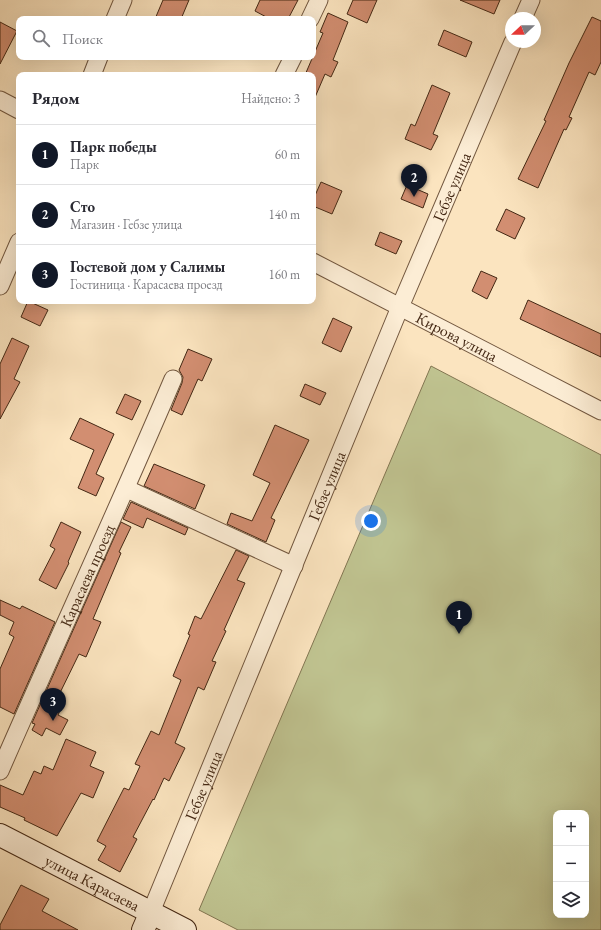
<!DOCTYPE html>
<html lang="ru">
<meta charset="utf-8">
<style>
:root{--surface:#fff;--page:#f7f7f7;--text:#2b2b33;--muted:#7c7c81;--line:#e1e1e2;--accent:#111827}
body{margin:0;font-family:"EB Garamond",serif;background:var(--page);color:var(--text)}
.controls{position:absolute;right:12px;bottom:12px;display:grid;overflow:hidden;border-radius:8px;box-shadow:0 4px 16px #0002}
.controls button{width:36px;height:36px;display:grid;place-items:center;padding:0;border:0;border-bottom:1px solid var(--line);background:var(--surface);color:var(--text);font:20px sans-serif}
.compass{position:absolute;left:505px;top:12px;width:36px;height:36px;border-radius:50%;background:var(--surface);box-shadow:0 4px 16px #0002;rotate:248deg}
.you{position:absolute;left:371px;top:521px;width:14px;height:14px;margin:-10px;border:3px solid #fff;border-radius:50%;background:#1a73e8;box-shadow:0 0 0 6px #1a73e833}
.badge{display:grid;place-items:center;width:26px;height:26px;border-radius:50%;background:var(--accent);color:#fff;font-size:13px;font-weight:700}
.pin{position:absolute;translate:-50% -33px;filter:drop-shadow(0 1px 2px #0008)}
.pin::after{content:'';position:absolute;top:21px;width:14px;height:12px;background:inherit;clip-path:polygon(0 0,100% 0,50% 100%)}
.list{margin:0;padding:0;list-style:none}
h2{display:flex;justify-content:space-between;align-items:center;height:52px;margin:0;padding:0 16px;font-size:17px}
h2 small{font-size:13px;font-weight:400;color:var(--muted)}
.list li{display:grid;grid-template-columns:26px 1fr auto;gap:12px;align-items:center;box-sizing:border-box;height:60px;padding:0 16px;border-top:1px solid var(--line)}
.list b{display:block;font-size:15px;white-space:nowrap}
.list p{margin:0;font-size:13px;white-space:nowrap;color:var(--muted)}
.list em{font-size:13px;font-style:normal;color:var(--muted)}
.icon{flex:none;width:22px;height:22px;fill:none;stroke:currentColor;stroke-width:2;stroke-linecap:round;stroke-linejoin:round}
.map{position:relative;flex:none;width:601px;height:930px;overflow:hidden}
.search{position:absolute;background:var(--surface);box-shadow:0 4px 16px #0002;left:16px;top:16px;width:300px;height:44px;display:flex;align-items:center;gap:10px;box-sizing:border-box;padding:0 14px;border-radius:8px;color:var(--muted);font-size:15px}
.panel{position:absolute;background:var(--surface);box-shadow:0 4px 16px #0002;left:16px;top:72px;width:300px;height:232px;border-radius:8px}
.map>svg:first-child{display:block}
</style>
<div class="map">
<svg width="601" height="930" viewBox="0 0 601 930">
<rect width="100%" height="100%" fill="#fbe4bf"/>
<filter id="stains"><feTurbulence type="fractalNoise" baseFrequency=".005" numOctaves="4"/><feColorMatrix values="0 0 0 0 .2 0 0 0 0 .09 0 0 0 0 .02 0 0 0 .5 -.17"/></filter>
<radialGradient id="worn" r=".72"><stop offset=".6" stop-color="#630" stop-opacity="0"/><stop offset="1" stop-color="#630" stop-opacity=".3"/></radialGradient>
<!-- green -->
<path fill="#c0c491" stroke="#827652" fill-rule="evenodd" d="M431,366L601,455V930H238L199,910ZM556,813H586V915H556Z"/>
<!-- building -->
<g fill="#d28e71" stroke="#442814">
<path d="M163,0H189L181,19H155Z"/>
<path d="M260,0H298L288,19H270L255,11Z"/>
<path d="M353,0H377L367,23L347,14Z"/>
<path d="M460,0H500L494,14Z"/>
<path d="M328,13L348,22L333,60L338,62L331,77L325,74L313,102V75H305L323,33L320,32Z"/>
<path d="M592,17L601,21V62L595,75L589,72L569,117L572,118L566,130L564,129L538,188L518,179L546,121L544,120L569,63Z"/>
<path d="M0,22L17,31L0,64Z"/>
<path d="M444,30L472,42L466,57L438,45Z"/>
<path d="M432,85L450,93L433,134L438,136L431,150L405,139L411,124L415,126Z"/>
<path d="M321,182L342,191L332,214L313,206V200Z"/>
<path d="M407,185L428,194L423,208L401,199Z"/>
<path d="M506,209L525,218L515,239L496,230Z"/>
<path d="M380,232L402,241L396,254L375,245Z"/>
<path d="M481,271L497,278L487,299L472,291Z"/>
<path d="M528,300L601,334V357L520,319Z"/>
<path d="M28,301L48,310L40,326L21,317Z"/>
<path d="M333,318L352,327L341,352L322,343Z"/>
<path d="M12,338L29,346L14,379L20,382L0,419V364Z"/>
<path d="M188,349L212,359L202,381L198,379L182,415L171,410L182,383L183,377L179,370Z"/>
<path d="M305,384L326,393L320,405L300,396Z"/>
<path d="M125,394L141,401L132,420L116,413Z"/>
<path d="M80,418L114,434L96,474L104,478L96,496L78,488L94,450L70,439Z"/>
<path d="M275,425L309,440L271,518L275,520L266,542L227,524L231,513L252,521L270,483L253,475Z"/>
<path d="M154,464L205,485L195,509L144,486Z"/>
<path d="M131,502L188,528L185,535L147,518L143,528L123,519Z"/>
<path d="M61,522L81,532L68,562L69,563L56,589L39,580L55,549L50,546Z"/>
<path d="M121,522L131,527L119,552L121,553L93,619L101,622L86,657L79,654L55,703L62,706L58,715L68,720L60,735L46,728L42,736L32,730L35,724L32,723Z"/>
<path d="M236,550L249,556L237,580L245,583L224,630L226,631L212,661L216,662L204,690L198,687L175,743L185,748L169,781L164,778L154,800L153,799L133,837L137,839L120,872L98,860L106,846L97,841L124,788L129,790L140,766L135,764L151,731L159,735L181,680L173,676L190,635L188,634L195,616L201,619Z"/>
<path d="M0,600L20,609L22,606L55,622L14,714L0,707V669L14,637L9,634L14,622L0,615Z"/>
<path d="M66,739L96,752L90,766L104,772L93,798L81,793L57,836L24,820L25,818L0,807V785L23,795L34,771L41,774L44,766L53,770Z"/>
<path d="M21,885L49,899L42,911L78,930H0V925Z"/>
</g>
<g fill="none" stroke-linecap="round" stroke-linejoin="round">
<defs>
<g id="street">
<path d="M523,18L531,0"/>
<path d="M115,19L123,0"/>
<path d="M310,19L319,0"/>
<path d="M92,75L99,57"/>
<path d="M284,75L293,57"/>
<path d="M0,100L19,110"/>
<path id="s1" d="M313,262L601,411"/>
<path d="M0,286L19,242"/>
<path d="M127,489L294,566"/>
<path id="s2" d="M0,771C57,640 117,511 173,379"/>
<path id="s3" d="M151,912L400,307L513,42"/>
</g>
<g id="secondary">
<path id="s4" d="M0,835L185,930"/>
<path d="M143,930L151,912"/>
</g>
</defs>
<!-- street casing -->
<use href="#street" stroke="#72573f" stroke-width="19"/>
<!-- secondary casing -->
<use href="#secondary" stroke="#442814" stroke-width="24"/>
<!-- street -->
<use href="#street" stroke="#fcedd5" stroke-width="17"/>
<!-- secondary -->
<use href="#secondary" stroke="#fcedd5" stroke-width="22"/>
</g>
<g text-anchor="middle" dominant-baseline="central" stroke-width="4" stroke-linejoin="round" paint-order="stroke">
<!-- street labels -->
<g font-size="16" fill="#442814" stroke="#fcedd5">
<text stroke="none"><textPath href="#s3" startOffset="785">Гебзе улица</textPath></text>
<text stroke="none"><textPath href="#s1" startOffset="162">Кирова улица</textPath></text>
<text stroke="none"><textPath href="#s3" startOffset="461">Гебзе улица</textPath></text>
<text stroke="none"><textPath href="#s2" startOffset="214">Карасаева проезд</textPath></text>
<text stroke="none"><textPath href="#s3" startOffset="137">Гебзе улица</textPath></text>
<text stroke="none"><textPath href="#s4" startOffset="104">улица Карасаева</textPath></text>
</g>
</g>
<rect width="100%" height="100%" filter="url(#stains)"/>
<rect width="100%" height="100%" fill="url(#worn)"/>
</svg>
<div class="controls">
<button>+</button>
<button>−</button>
<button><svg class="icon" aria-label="layers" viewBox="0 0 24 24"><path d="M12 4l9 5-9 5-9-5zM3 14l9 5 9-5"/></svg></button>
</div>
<svg class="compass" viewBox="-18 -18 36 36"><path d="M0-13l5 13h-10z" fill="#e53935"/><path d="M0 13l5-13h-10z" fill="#7c7c81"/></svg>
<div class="you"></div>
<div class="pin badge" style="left:459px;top:634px">1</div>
<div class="pin badge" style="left:414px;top:197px">2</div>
<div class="pin badge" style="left:53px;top:721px">3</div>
<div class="search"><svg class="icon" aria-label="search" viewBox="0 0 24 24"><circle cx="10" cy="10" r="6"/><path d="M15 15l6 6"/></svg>Поиск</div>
<section class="panel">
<h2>Рядом<small>Найдено: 3</small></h2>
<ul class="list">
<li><span class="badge">1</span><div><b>Парк победы</b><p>Парк</p></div><em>60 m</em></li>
<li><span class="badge">2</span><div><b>Сто</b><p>Магазин · Гебзе улица</p></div><em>140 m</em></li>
<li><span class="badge">3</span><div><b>Гостевой дом у Салимы</b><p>Гостиница · Карасаева проезд</p></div><em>160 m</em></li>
</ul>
</section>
</div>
